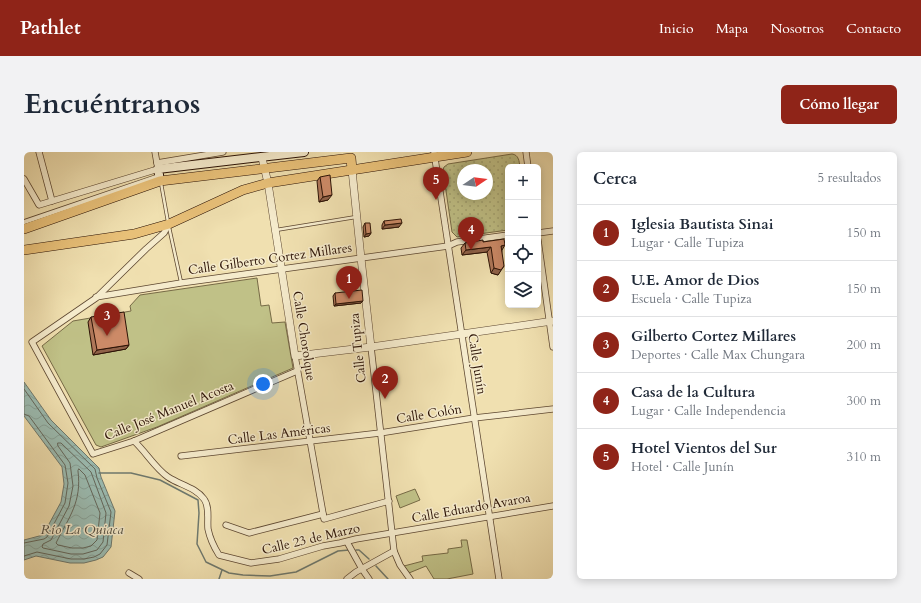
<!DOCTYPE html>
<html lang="es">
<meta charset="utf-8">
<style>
:root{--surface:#fff;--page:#f2f2f3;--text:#1f2937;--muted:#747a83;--line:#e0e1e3;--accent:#8f2418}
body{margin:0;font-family:Cardo,serif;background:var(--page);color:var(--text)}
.controls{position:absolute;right:12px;top:12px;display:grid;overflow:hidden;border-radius:6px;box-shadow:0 2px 10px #0003}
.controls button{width:36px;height:36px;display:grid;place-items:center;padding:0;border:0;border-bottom:1px solid var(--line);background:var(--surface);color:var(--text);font:20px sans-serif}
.compass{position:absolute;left:433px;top:12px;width:36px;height:36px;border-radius:50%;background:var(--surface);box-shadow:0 2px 10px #0003;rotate:77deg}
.you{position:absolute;left:239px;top:232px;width:14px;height:14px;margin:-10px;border:3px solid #fff;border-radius:50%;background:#1a73e8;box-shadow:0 0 0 6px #1a73e833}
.badge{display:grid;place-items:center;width:26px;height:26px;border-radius:50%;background:var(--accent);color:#fff;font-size:13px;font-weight:700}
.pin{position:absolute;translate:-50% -33px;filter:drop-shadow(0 1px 2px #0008)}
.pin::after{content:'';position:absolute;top:21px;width:14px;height:12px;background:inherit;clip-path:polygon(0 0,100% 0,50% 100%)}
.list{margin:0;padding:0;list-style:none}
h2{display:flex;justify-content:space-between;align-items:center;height:52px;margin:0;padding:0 16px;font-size:17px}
h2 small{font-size:13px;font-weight:400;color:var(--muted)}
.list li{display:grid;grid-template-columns:26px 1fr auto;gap:12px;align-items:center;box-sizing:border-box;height:56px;padding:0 16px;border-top:1px solid var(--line)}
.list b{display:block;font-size:15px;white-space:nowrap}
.list p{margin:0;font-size:13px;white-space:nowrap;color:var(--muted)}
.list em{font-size:13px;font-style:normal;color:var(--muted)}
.icon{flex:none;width:22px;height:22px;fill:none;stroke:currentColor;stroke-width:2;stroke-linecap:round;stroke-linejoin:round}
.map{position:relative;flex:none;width:529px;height:427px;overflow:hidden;border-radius:6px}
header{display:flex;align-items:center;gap:24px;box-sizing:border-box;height:56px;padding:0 20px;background:var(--accent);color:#fff}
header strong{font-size:19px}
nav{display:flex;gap:22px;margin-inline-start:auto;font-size:14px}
.intro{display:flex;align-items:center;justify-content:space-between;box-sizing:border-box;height:96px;padding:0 24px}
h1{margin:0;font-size:28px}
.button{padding:10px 18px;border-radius:6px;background:var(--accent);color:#fff;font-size:14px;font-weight:700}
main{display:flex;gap:24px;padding:0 24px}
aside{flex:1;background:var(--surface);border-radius:6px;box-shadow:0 2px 10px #0003}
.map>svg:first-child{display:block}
</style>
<header>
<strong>Pathlet</strong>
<nav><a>Inicio</a><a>Mapa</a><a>Nosotros</a><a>Contacto</a></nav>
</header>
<div class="intro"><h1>Encuéntranos</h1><a class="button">Cómo llegar</a></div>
<main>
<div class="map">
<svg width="529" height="427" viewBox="0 0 529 427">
<defs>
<pattern id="park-dots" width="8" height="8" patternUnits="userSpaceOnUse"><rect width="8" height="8" fill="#c0c187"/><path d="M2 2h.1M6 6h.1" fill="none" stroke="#a5a573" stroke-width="1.8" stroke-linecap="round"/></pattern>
<pattern id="water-waves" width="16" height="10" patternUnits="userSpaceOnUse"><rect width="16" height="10" fill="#9bbcb2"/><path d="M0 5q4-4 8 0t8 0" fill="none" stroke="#86a198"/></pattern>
</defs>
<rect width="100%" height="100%" fill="#f0e0b0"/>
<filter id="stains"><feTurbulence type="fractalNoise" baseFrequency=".005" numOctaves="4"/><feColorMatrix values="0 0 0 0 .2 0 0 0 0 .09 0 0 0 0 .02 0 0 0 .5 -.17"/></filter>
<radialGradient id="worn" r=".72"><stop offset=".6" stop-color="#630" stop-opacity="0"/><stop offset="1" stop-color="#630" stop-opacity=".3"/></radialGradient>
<!-- park -->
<path fill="url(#park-dots)" stroke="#766a46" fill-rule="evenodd" d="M488,2C495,3 495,9 496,15H484V78L433,85L428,80L419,18L420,15L424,12ZM439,18H463V42H439Z"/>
<!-- garden -->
<g fill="#c0c187" stroke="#766a46">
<path d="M233,126L237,154L245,153L248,171L261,170L269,216L133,275L77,295L72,293L18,194L49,169L107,159L106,154L116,143Z"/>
<path d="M391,337L396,348L376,356L372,344Z"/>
<path d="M437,388H443L449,422L423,427H410L402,414L385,421L380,414L399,409L398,404L424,401V397L438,395Z"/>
</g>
<!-- water -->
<path fill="url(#water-waves)" stroke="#6e786d" d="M0,230L27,268L75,316L77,325L91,359L87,395L79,405L72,408L60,411H46L12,404L0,408V388L19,383L37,350L40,332L38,315L0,264Z"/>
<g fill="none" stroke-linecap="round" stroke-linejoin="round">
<!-- shore -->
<g stroke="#63675c" stroke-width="1">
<path d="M0,237L24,271L71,317L73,326L87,360L83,393L76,402L70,405L60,407H47L13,400L0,404"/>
<path d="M0,262L5,264L41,313L44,331L41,351L23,385L20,387L0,391"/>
<path d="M34,291H37L67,320L82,361L79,390L73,398L59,402H47L19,396L18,395L19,392L27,388L45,354L49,334L46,311L34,294Z"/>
<path d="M55,317L61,323L76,361L73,388L67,394L59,396H48L34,393L32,391C45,365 58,350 54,319Z"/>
</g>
<!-- stream -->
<g stroke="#6e786d" stroke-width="1.5">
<path d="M75,321H107L136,328L174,348L175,361L173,392L182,410L205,421L219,423L246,424L272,420L314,399L325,398"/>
<path d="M332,398H335L345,407"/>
<path d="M352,414L364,427"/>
<path d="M195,427L198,418"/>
</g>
<defs>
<g id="service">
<path d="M137,31L144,70"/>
<path d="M145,75L157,130"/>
<path d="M252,78L332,65"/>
</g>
<path id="pedestrian" d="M0,70L135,24"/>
<g id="minor">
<path d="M15,0L28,49"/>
<path d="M410,0L475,427"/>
<path d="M502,0L504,15"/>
<path d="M133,11L199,0"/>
<path d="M0,27L15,53L134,17L131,0"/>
<path d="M145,72L140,81L122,97L72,146L8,190L69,302L110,289L273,219"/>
<path d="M514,81L529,79"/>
<path d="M514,88L529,195"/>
<path d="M72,145L157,131L424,94L433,90L484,83"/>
<path d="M347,195L370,399L376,413L386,427"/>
<path d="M271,204L300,367L365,349"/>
<path d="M110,289C122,300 131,316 144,325C156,333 171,335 180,347C186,355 183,368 184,377C186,387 190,395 195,403L227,411L255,407L299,394L316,391L332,387L529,354"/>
<path d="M157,304L356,281L450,266L529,257"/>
<path d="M202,373L225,381L299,362"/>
<path d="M323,390L338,417L345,427"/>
<path d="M105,421L115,427"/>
<path d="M323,427L332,420L370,399"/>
</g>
<g id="tertiary">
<path d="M238,6L244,31L271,204L347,195L529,169"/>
<path d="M328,18L337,106L347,195"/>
</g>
<path id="secondary" d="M136,29L134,17L280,0"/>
<g id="trunk">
<path d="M0,77L136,29L327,6L328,18"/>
<path d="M0,98L110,82L145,72L219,38L244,31L443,0"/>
</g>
</defs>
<!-- service casing -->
<use href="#service" stroke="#5c4630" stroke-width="4"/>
<!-- pedestrian casing -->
<use href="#pedestrian" stroke="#5c4630" stroke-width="5.5"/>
<!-- minor casing -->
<use href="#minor" stroke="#5c4630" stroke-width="7"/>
<!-- tertiary casing -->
<use href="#tertiary" stroke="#5c4630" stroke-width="8"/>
<!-- secondary casing -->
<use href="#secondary" stroke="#2b1205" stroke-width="10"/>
<!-- trunk casing -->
<use href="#trunk" stroke="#2b1205" stroke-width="10"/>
<!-- service -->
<use href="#service" stroke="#f5ebcc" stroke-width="2.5"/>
<!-- pedestrian -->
<use href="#pedestrian" stroke="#f5ebcc" stroke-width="4"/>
<!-- minor -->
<use href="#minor" stroke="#f5ebcc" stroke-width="5.5"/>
<!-- tertiary -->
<use href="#tertiary" stroke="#f5ebcc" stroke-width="7"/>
<!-- secondary -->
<use href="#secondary" stroke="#f5ebcc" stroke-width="8"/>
<!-- trunk -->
<use href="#trunk" stroke="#e8c078" stroke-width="9"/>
</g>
<!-- wall -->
<g fill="#af7759" stroke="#2b1205">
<path d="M296,25L304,48L295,50L293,29Z"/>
<path d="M360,69L375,75L358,77V73Z"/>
<path d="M341,71L347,81L345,84L340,85L339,75Z"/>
<path d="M459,90L478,98L476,119L474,123L467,121L463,100L438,103L437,96L441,91Z"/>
<path d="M311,141L337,151L310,154L309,144Z"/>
<path d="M67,165L105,193L102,197L69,203L64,170Z"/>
</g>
<!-- shaded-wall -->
<g fill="#8f6148" stroke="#2b1205">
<path d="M308,43L304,48L295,50L299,45Z"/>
<path d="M378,71L375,75L358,77L361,73Z"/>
<path d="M347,81L345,84L340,85L342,82Z"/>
<path d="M481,93L478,98L477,94Z"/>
<path d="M467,95L463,100L438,103L442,98Z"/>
<path d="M480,114L474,123L467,121L470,116Z"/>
<path d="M339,149L337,151L310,154L312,152Z"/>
<path d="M105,193L102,197L69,203L73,198Z"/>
</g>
<!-- building -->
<g fill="#cc8a67" stroke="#2b1205">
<path d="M306,23L308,43L299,45L296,25Z"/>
<path d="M377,67L378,71L361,73L360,69Z"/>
<path d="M341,71H346L347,81L342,82Z"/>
<path d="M480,87L481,93L477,94L480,114L477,118L470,116L467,95L442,98L441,91L459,88V90Z"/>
<path d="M338,138L339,149L312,152L311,141Z"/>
<path d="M100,160L105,193L73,198L67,165Z"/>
</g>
<g text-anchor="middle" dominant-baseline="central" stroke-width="3" stroke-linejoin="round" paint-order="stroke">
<!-- street labels -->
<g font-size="13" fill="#2b1205" stroke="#f5ebcc">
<text transform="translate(246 107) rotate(-8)">Calle Gilberto Cortez Millares</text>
<text transform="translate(280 184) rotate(81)">Calle Chorolque</text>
<text transform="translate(334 196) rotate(-96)">Calle Tupiza</text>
<text transform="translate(453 212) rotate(81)">Calle Junín</text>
<text transform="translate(145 259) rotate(-22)">Calle José Manuel Acosta</text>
<text transform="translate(405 262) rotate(-9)">Calle Colón</text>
<text transform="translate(255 282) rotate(-7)">Calle Las Américas</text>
<text transform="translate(447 356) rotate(-10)">Calle Eduardo Avaroa</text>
<text transform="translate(287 387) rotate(-13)">Calle 23 de Marzo</text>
</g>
<!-- water labels -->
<g font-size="14" font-style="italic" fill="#524e42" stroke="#f5ebcc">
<text x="58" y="377">Río La Quiaca</text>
</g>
</g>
<rect width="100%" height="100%" filter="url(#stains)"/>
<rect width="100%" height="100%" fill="url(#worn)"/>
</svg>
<div class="controls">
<button>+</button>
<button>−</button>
<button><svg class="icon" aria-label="locate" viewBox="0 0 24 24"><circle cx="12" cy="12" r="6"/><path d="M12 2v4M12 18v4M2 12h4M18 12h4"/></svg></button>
<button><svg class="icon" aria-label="layers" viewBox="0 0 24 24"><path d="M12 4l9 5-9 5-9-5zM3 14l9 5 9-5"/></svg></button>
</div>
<svg class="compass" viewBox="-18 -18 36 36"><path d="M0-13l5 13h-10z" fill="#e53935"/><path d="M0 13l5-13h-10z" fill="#747a83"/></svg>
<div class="you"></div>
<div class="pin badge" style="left:325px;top:147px">1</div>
<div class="pin badge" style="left:361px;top:247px">2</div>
<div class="pin badge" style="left:83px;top:184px">3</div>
<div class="pin badge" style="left:447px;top:98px">4</div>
<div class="pin badge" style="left:412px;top:48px">5</div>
</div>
<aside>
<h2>Cerca<small>5 resultados</small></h2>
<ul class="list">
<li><span class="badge">1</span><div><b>Iglesia Bautista Sinai</b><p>Lugar · Calle Tupiza</p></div><em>150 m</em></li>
<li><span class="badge">2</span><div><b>U.E. Amor de Dios</b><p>Escuela · Calle Tupiza</p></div><em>150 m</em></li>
<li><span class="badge">3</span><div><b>Gilberto Cortez Millares</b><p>Deportes · Calle Max Chungara</p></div><em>200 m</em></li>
<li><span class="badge">4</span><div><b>Casa de la Cultura</b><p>Lugar · Calle Independencia</p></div><em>300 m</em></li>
<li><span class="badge">5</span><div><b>Hotel Vientos del Sur</b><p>Hotel · Calle Junín</p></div><em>310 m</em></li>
</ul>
</aside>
</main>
